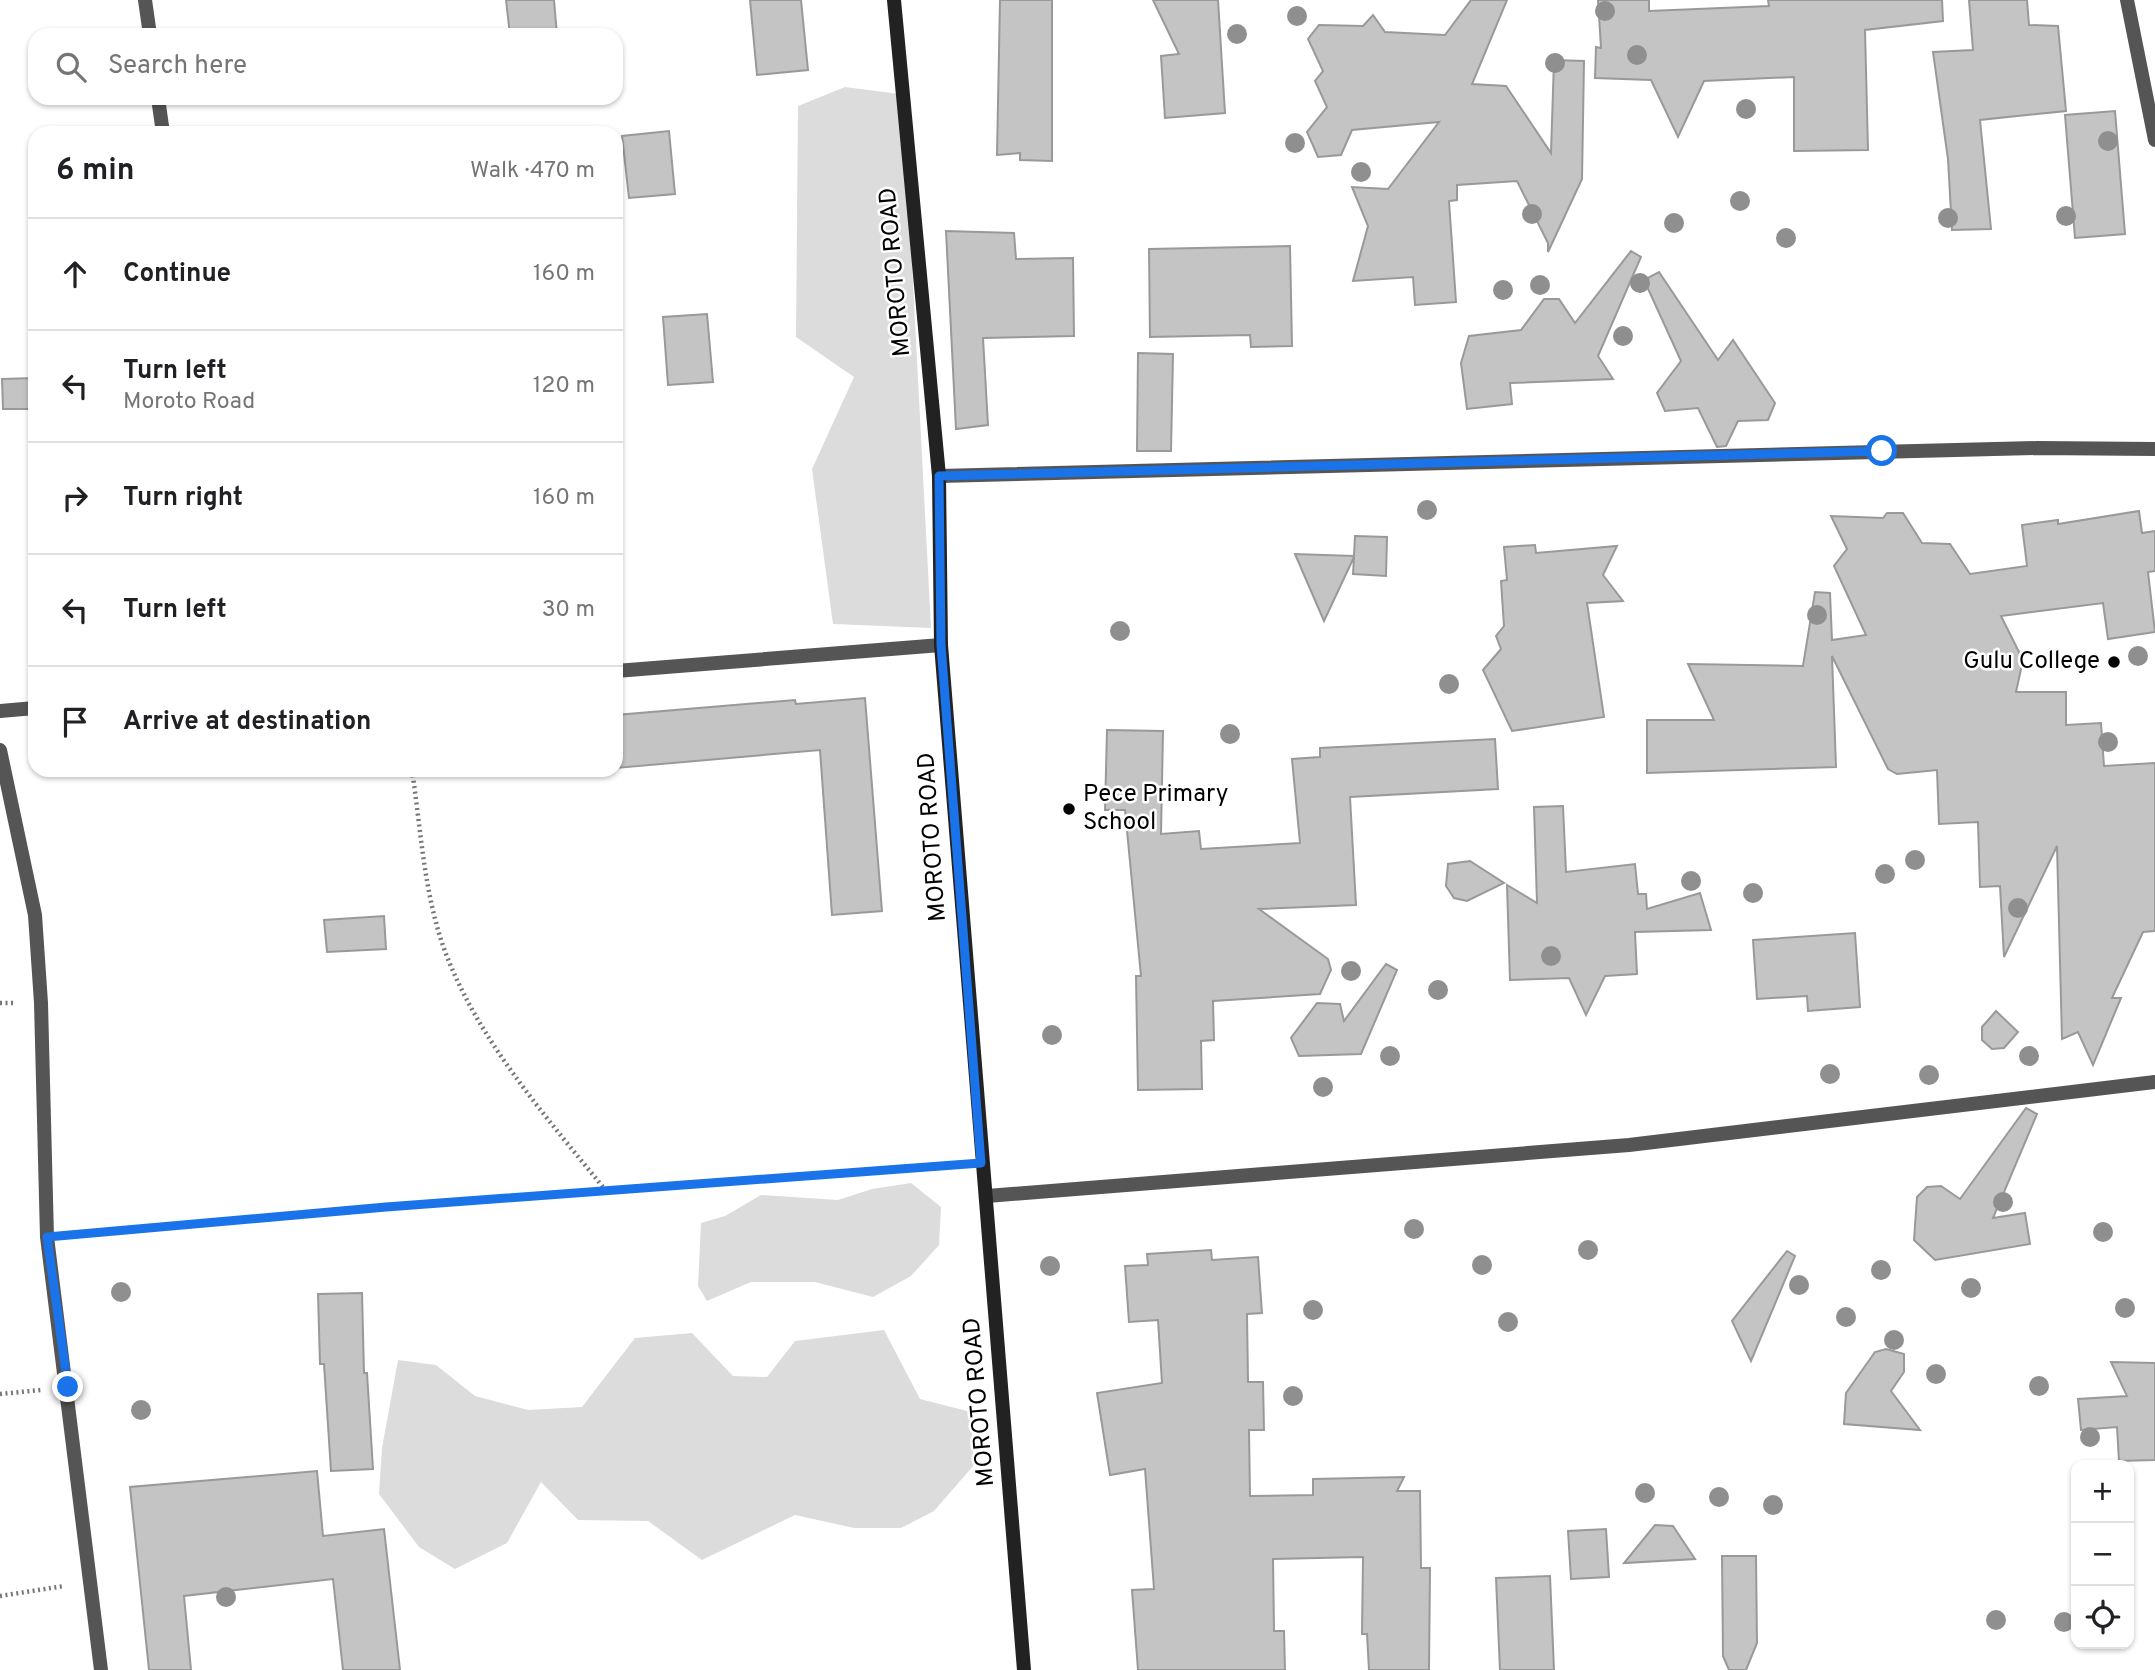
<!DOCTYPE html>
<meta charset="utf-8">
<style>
:root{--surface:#fff;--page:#f6f6f6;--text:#202124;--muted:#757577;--line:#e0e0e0}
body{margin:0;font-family:Overpass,sans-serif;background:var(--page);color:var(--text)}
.controls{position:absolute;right:21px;bottom:21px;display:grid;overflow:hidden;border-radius:14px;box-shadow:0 2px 5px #0004}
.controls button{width:63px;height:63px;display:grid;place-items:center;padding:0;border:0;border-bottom:2px solid var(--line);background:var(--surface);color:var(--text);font:35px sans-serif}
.stop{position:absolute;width:21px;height:21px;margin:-16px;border:5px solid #1a73e8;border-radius:50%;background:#fff}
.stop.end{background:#1a73e8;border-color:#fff;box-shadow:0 2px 7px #0008}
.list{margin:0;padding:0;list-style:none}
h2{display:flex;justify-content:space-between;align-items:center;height:91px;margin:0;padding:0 28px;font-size:30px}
h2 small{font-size:23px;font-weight:400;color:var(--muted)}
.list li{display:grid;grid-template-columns:46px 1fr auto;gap:21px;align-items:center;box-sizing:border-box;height:112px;padding:0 28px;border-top:2px solid var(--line)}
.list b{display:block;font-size:26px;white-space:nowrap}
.list p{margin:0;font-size:23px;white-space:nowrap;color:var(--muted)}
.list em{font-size:23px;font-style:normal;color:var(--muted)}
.icon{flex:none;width:38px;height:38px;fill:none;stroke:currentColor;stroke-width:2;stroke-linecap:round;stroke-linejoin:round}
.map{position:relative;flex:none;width:2155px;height:1670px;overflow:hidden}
.search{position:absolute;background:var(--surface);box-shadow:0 2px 5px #0004;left:28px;top:28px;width:595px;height:77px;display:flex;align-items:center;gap:18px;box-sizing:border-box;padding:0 24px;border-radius:21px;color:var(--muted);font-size:26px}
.panel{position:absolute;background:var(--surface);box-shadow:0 2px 5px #0004;left:28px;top:126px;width:595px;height:651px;border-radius:21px}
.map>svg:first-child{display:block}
</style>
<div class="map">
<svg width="2155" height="1670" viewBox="0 0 2155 1670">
<rect width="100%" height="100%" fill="#fff"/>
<!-- green -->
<g fill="#dcdcdc">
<path d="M845,87L899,94L911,245L931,628L833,624L812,469L854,377L796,337L798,106Z"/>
<path d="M911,1183L941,1207L939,1245L911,1276L873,1297L815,1282H751L707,1301L698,1286L701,1223L725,1216L761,1195L838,1200L872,1189Z"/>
<path d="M884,1330L920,1399L971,1412L974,1465L934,1511L901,1528H854L795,1515L702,1560L648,1521L578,1520L541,1482L507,1543L455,1569L419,1547L379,1494L382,1448L398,1360L436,1365L475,1396L528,1410L582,1407L635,1338L692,1333L733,1376L767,1377L795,1341Z"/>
</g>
<!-- building -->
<g fill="#c4c4c4" stroke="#999" stroke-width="2">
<path d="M506,0H554L557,35H510Z"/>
<path d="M750,0H801L808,70L757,75Z"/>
<path d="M1000,0H1052V161L1020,160V153L997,155Z"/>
<path d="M1153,0H1218L1225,113L1165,118L1161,56L1179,54Z"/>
<path d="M1471,0H1507L1472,84L1506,86L1551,153L1554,60L1584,61L1582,179L1548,252V243L1517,181L1457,185V200L1449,201L1456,302L1415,305L1413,277L1353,281L1368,226L1352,187L1388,189L1439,122L1352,130L1341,155L1318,157L1307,132L1327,107L1315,81L1323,71L1308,39L1319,25L1363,26L1373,15L1385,32L1445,35Z"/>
<path d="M1598,0H1649V11L1769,6L1768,0H1942L1943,21L1865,30L1868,150L1794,151V77L1704,81L1678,137L1651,80L1595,78L1596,47L1601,48Z"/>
<path d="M1969,0H2027L2029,25L2058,26L2066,111L1980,120L1991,229L1952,230L1948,159L1933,52L1973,50Z"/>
<path d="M2115,111L2125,234L2075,238L2065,115Z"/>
<path d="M669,131L675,194L629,198L622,136Z"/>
<path d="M946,231L1014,233L1016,259L1073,258L1074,336L983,338L988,425L956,429Z"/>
<path d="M1290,246L1292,346L1251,347L1250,335L1150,337L1149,249Z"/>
<path d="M1631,251L1641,257L1598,356L1613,379L1510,383L1512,404L1467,409L1461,363L1469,336L1521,330L1544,299H1559L1575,323Z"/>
<path d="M1659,272L1718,360L1733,340L1775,403L1768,420L1738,421L1726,446L1717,447L1698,408L1665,411L1657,393L1681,361L1644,280Z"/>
<path d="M707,314L713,382L668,385L663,317Z"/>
<path d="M1138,353L1173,354L1171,451H1137Z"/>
<path d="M35,378V409H3L2,379Z"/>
<path d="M2139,511L2142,533L2155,531V571L2148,572L2155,632L2108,639L2103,603L2001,616L2023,660L2016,692H2066V725L2101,723L2104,766L2155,763V931L2143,932L2112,998H2121L2093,1065L2078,1032L2062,1039L2057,846L2004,957L2000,886L1980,887L1978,822L1939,824L1937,770L1897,774L1888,769L1832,656L1836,767L1647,773V720H1714L1688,664L1803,666L1815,592L1830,593L1832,640L1866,635L1834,566L1847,549L1831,516L1883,518L1887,513H1903L1922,543L1950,544L1970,574L2027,566L2022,525L2058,520V524Z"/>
<path d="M1355,536L1387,537L1386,576L1353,574L1354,557L1324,621L1295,554L1354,556Z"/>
<path d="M1535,545L1536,553L1617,546L1603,575L1623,601L1587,603L1604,717L1512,731L1483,670L1501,649L1496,636L1504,626L1501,581L1507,580L1504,547Z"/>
<path d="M865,698L882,911L832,915L820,750L616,768V715L795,700L796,704Z"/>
<path d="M1107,730L1163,731L1161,834L1199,831L1201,849L1300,843L1292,759L1320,757V748L1495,739L1498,789L1350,797L1356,905L1259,909L1328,959L1331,970L1320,994L1213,1001L1214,1040L1201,1041L1202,1089L1138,1090L1136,976H1141L1125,810H1105Z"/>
<path d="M1563,806L1566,872L1635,864L1638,894H1646L1647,909L1700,893L1711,930L1635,932L1637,974L1605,976L1586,1015L1569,978L1510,980L1507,885L1537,903L1534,807Z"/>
<path d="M1470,861L1504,883L1467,901L1454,898L1446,886L1448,864Z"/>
<path d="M384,916L386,949L327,952L324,920Z"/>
<path d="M1855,933L1860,1007L1808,1011L1807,996L1757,999L1753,940Z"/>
<path d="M1386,964L1397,970L1361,1054L1299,1056L1291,1038L1317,1003L1340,1004L1344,1021Z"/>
<path d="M1996,1011L2018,1032L2004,1048L1992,1049L1982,1040V1027Z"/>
<path d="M2026,1108L2037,1114L1993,1218L2025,1213L2030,1244L1935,1260L1914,1240L1917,1197L1927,1187L1941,1186L1960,1199Z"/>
<path d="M1211,1250L1212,1260L1258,1257L1262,1313L1247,1314L1248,1382H1263L1264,1430H1249L1250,1496L1313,1495V1479L1404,1477L1397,1491H1420L1421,1568H1430L1429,1670H1369L1367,1634H1362L1363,1557L1273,1559L1274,1631H1284L1285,1670H1138L1132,1590L1154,1589L1145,1469L1110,1475L1097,1393L1162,1383L1158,1320L1129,1322L1125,1266L1148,1265L1147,1254Z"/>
<path d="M1787,1251L1795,1256L1751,1361L1732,1321Z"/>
<path d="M362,1293L364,1373H367L373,1469L331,1471L324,1364H320L318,1294Z"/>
<path d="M1886,1349L1904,1354V1372L1891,1391L1920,1430L1844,1424L1846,1393L1875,1352Z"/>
<path d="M2111,1362L2155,1363V1460L2119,1461L2117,1427L2081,1430L2078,1399L2127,1396Z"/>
<path d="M317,1471L323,1536L384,1529L400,1670H343L333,1579L184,1596L191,1670H149L130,1487Z"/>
<path d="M1655,1525L1673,1526L1695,1559L1624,1563Z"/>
<path d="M1606,1529L1609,1577L1571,1579L1568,1531Z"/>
<path d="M1722,1556H1756L1757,1643L1746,1670H1729L1723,1656Z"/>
<path d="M1550,1576L1554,1670H1500L1496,1578Z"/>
</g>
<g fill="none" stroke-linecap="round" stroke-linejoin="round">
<!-- path -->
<g stroke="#777" stroke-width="4.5" stroke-dasharray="2 3.5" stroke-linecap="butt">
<path d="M412,770C421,830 424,896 446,954C480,1043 548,1119 607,1192"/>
<path d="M0,1003H16"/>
<path d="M72,1235L386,1207L956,1165"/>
<path d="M0,1394L41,1390"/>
<path d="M0,1596L64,1586"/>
</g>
<!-- minor -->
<g stroke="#555" stroke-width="14">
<path d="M145,0L150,35"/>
<path d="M2127,0L2155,140"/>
<path d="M158,98L163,133"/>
<path d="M939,476L2037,448L2155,449"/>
<path d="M616,671L941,645"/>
<path d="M0,711L35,708"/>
<path d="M0,750L35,915L41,1003L47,1237L101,1670"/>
<path d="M987,1196L1629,1145L2155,1082"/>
</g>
<!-- secondary -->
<path stroke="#222" stroke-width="14" d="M894,0L939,476L941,645L1024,1670"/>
</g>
<!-- trees -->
<g fill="#8f8f8f">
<circle cx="1605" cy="11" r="10"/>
<circle cx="1297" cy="16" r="10"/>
<circle cx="1237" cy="34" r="10"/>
<circle cx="1637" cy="55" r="10"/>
<circle cx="1555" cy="63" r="10"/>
<circle cx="1746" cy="109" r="10"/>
<circle cx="2108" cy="141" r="10"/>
<circle cx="1295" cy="143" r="10"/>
<circle cx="1361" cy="172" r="10"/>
<circle cx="1740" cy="201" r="10"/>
<circle cx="1532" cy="214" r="10"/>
<circle cx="2066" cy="216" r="10"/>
<circle cx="1948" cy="218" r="10"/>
<circle cx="1674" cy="223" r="10"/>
<circle cx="1786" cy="238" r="10"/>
<circle cx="1640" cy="283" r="10"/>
<circle cx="1540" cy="285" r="10"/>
<circle cx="1503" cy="290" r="10"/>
<circle cx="1623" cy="336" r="10"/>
<circle cx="1427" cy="510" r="10"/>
<circle cx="1817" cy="615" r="10"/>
<circle cx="1120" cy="631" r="10"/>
<circle cx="2138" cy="656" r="10"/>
<circle cx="1449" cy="684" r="10"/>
<circle cx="1230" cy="734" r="10"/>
<circle cx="2108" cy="742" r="10"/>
<circle cx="1915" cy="860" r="10"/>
<circle cx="1885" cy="874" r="10"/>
<circle cx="1691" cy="881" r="10"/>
<circle cx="1753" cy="893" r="10"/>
<circle cx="2018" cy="908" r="10"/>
<circle cx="1551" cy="956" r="10"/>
<circle cx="1351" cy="971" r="10"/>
<circle cx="1438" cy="990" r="10"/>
<circle cx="1052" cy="1035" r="10"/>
<circle cx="1390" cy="1056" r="10"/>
<circle cx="2029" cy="1056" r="10"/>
<circle cx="1830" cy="1074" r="10"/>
<circle cx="1929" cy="1075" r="10"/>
<circle cx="1323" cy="1087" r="10"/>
<circle cx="2003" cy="1202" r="10"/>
<circle cx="1414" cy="1229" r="10"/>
<circle cx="2103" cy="1232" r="10"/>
<circle cx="1588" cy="1250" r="10"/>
<circle cx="1482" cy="1265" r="10"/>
<circle cx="1050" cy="1266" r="10"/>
<circle cx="1881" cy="1270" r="10"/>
<circle cx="1799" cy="1285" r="10"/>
<circle cx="1971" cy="1288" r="10"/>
<circle cx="121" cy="1292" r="10"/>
<circle cx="2125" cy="1308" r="10"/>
<circle cx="1313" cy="1310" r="10"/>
<circle cx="1846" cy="1317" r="10"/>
<circle cx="1508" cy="1322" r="10"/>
<circle cx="1894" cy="1340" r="10"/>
<circle cx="1936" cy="1374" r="10"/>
<circle cx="2039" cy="1386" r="10"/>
<circle cx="1293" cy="1396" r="10"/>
<circle cx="141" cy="1410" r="10"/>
<circle cx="2090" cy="1437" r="10"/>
<circle cx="1645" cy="1493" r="10"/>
<circle cx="1719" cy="1497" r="10"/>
<circle cx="1773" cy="1505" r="10"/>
<circle cx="226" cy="1597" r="10"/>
<circle cx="1996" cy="1620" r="10"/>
<circle cx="2064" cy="1622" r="10"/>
</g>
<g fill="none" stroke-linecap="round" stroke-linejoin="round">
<!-- route -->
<path stroke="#1a73e8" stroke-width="9" d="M68,1387L47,1237L386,1207L981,1163L941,645L939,476L1882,451"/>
</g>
<!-- markers -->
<g fill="#000" stroke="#fff" stroke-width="2.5">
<circle cx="2114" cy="662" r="7"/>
<circle cx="1069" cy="809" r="7"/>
</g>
<g text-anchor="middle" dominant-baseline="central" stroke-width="5" stroke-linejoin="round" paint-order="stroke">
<!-- street labels -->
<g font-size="24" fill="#000" stroke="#fff">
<text transform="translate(896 272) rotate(-95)">MOROTO ROAD</text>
<text transform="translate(933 837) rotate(-94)">MOROTO ROAD</text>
<text transform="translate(980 1402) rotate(-95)">MOROTO ROAD</text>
</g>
<!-- poi labels -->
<g font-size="24" fill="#000" stroke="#fff" text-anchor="end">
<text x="2100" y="662">Gulu College</text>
<text x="1083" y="795" text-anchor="start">Pece Primary<tspan x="1083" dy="28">School</tspan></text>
</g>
</g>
</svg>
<div class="controls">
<button>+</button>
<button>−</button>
<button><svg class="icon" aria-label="locate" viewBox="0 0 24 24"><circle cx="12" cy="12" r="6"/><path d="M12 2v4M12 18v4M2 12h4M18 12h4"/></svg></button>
</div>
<div class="stop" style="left:1882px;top:451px"></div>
<div class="stop end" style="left:68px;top:1387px"></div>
<div class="search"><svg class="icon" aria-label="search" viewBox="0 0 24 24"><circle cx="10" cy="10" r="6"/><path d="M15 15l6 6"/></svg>Search here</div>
<section class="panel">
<h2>6 min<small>Walk · 470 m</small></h2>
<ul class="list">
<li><svg class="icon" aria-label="ahead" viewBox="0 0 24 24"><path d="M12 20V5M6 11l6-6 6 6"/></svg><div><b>Continue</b></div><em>160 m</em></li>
<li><svg class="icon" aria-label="left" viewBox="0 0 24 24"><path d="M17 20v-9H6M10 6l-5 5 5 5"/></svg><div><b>Turn left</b><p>Moroto Road</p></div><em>120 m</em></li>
<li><svg class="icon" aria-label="right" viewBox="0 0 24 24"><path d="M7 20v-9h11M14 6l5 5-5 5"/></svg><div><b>Turn right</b></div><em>160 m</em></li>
<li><svg class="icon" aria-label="left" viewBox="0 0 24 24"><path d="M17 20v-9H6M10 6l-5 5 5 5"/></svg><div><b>Turn left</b></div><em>30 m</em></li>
<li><svg class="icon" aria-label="arrive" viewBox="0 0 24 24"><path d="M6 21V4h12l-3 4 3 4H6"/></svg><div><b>Arrive at destination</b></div></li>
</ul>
</section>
</div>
